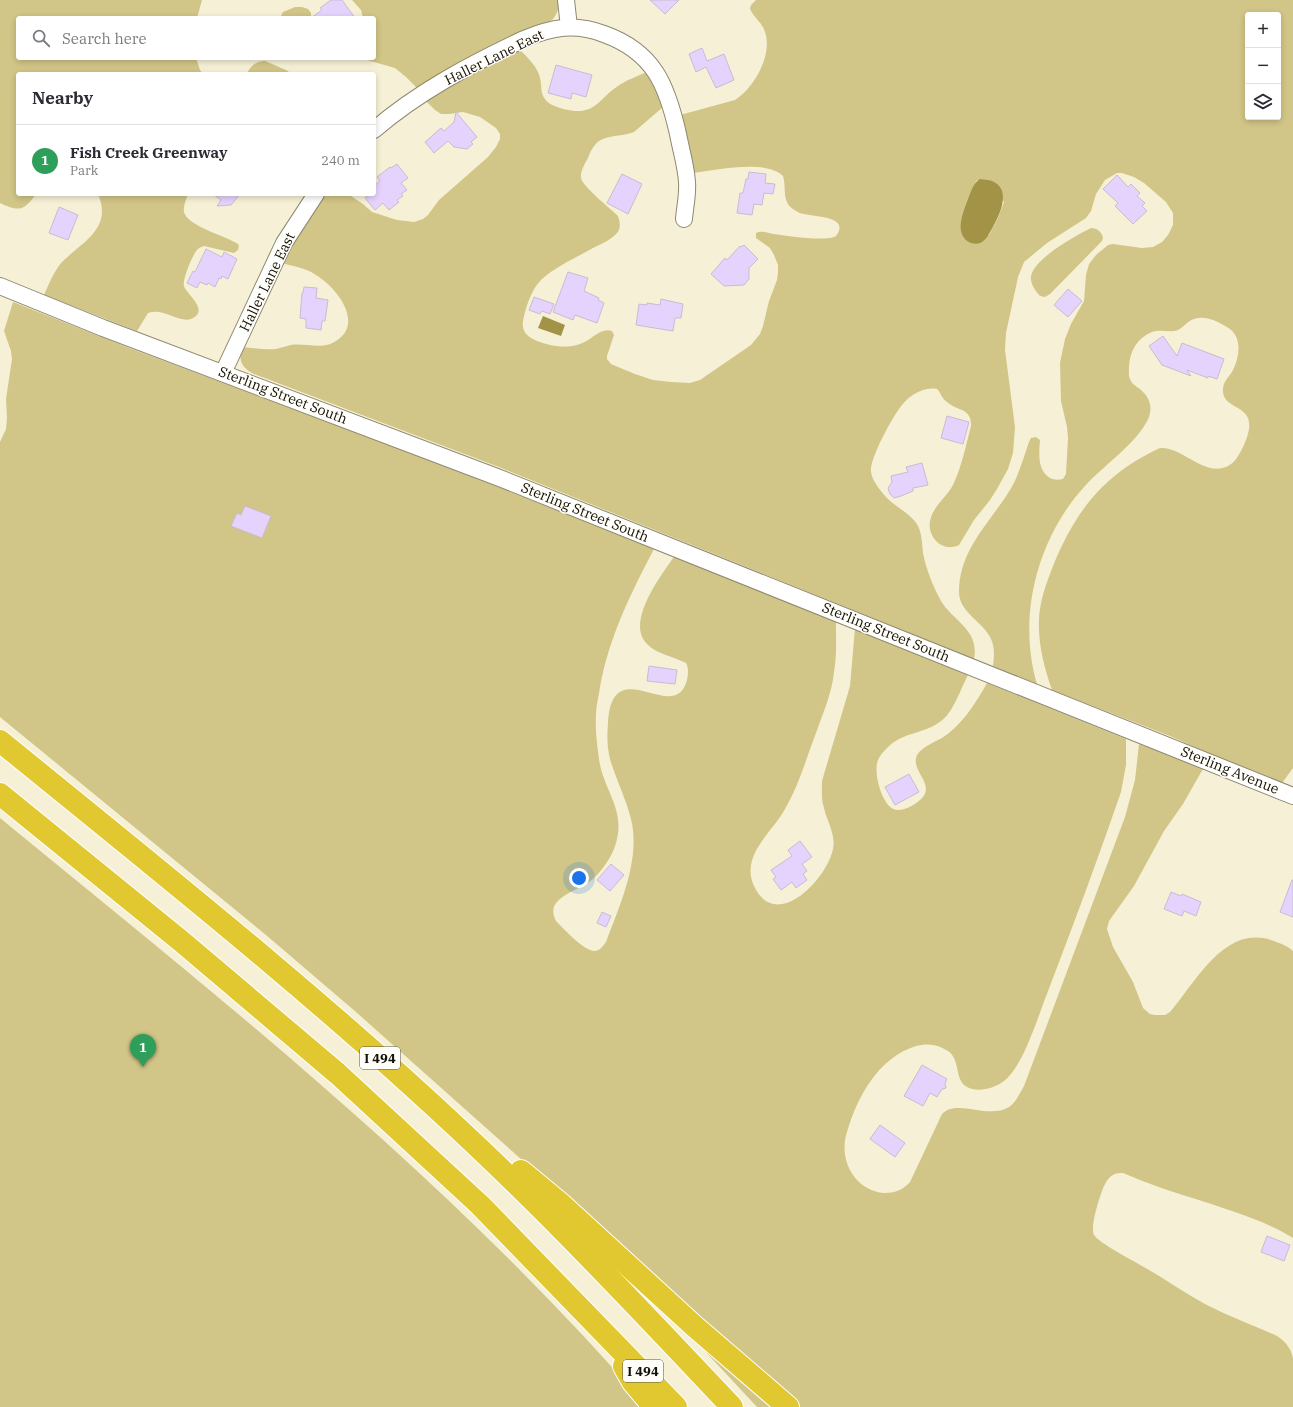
<!DOCTYPE html>
<meta charset="utf-8">
<style>
:root{--surface:#fff;--page:#f7f7f7;--text:#2b2b33;--muted:#7c7c81;--line:#e1e1e2;--accent:#1a73e8}
body{margin:0;font-family:"IBM Plex Serif",serif;background:var(--page);color:var(--text)}
.controls{position:absolute;right:12px;top:12px;display:grid;overflow:hidden;border-radius:4px;box-shadow:0 2px 6px #0003}
.controls button{width:36px;height:36px;display:grid;place-items:center;padding:0;border:0;border-bottom:1px solid var(--line);background:var(--surface);color:var(--text);font:20px sans-serif}
.you{position:absolute;left:579px;top:878px;width:14px;height:14px;margin:-10px;border:3px solid #fff;border-radius:50%;background:#1a73e8;box-shadow:0 0 0 6px #1a73e833}
.badge{display:grid;place-items:center;width:26px;height:26px;border-radius:50%;background:var(--accent);color:#fff;font-size:13px;font-weight:700}
.pin{position:absolute;translate:-50% -33px;filter:drop-shadow(0 1px 2px #0008)}
.pin::after{content:'';position:absolute;top:21px;width:14px;height:12px;background:inherit;clip-path:polygon(0 0,100% 0,50% 100%)}
.list{margin:0;padding:0;list-style:none}
h2{display:flex;justify-content:space-between;align-items:center;height:52px;margin:0;padding:0 16px;font-size:17px}
h2 small{font-size:13px;font-weight:400;color:var(--muted)}
.list li{display:grid;grid-template-columns:26px 1fr auto;gap:12px;align-items:center;box-sizing:border-box;height:72px;padding:0 16px;border-top:1px solid var(--line)}
.list b{display:block;font-size:15px;white-space:nowrap}
.list p{margin:0;font-size:13px;white-space:nowrap;color:var(--muted)}
.list em{font-size:13px;font-style:normal;color:var(--muted)}
.icon{flex:none;width:22px;height:22px;fill:none;stroke:currentColor;stroke-width:2;stroke-linecap:round;stroke-linejoin:round}
.map{position:relative;flex:none;width:1293px;height:1407px;overflow:hidden}
.search{position:absolute;background:var(--surface);box-shadow:0 2px 6px #0003;left:16px;top:16px;width:360px;height:44px;display:flex;align-items:center;gap:10px;box-sizing:border-box;padding:0 14px;border-radius:4px;color:var(--muted);font-size:15px}
.panel{position:absolute;background:var(--surface);box-shadow:0 2px 6px #0003;left:16px;top:72px;width:360px;height:124px;border-radius:4px}
.map>svg:first-child{display:block}
</style>
<div class="map">
<svg width="1293" height="1407" viewBox="0 0 1293 1407">
<rect width="100%" height="100%" fill="#f6f1d6"/>
<!-- green -->
<g fill="#d1c587" fill-rule="evenodd">
<path d="M0,0H202L197,18H18V58H196L200,70L203,74H18V194H36C24,211 19,212 0,203Z"/>
<path d="M352,0H559C560,7 557,15 552,20L417,88L406,77L395,68L360,58H374V18H363L361,10Z"/>
<path d="M756,0H1293V768L1282,783L1215,756L1170,736L1052,690C1044,667 1038,644 1039,619C1040,600 1046,584 1053,566C1076,510 1104,474 1160,448C1182,446 1205,478 1228,466C1236,462 1240,453 1244,445C1263,402 1225,413 1223,392C1222,383 1228,378 1232,372C1240,357 1243,336 1227,327C1218,322 1209,317 1199,318C1186,319 1184,330 1174,331C1167,332 1159,329 1152,332C1137,338 1130,351 1129,366C1129,372 1128,376 1131,381C1133,385 1138,387 1142,391C1152,400 1153,412 1146,423C1133,446 1103,466 1085,486C1037,538 1017,617 1037,684L993,666C994,658 995,647 991,639C984,622 959,613 959,592C959,550 989,524 1010,490C1019,475 1023,459 1029,442L1031,438L1036,437L1040,440C1039,453 1037,470 1050,478C1054,480 1058,480 1063,479L1066,474L1068,438L1067,427L1061,401L1060,363L1065,339L1071,324L1084,301L1086,275L1089,264L1096,255L1108,245L1113,244L1142,248L1153,247L1162,242L1168,235L1173,225V213L1166,202L1144,183L1134,177L1122,173H1117L1105,180L1096,194L1091,211L1086,218L1047,243L1024,262L1018,277L1006,333L1005,350L1015,427L1013,453L1008,469L997,489L990,500L974,520L959,545C943,553 927,537 930,521C933,506 946,498 953,485C962,466 966,445 971,426C972,408 957,411 947,402C942,399 941,393 937,389C922,386 907,397 899,409C891,420 869,460 871,472C872,481 882,493 889,500C898,508 912,515 918,526C922,534 922,544 923,553C926,569 933,586 941,601C953,621 980,630 974,659L499,467L254,374C241,368 238,359 242,347C253,348 265,350 276,349C281,348 286,346 291,345C306,343 323,350 336,341C365,323 336,287 316,275C306,268 293,266 281,263C293,239 308,216 324,194H348L363,204L372,212L397,220L414,222L423,219L428,215L439,200L488,157L496,147L500,139V134L496,128L480,117L463,112L449,114H441L435,110L425,100L519,49C527,57 538,67 540,78C542,85 540,93 545,99C548,104 555,106 560,108C597,119 597,98 621,84C629,79 638,76 647,72L652,80L663,107L634,132C624,136 613,135 603,139C595,142 591,150 588,158C585,163 580,172 581,178C583,187 610,208 618,216C620,222 621,228 617,233C611,240 601,244 593,248C576,258 556,266 541,280C532,289 527,304 524,316C521,327 523,335 535,340C549,346 565,349 580,344C591,341 600,327 612,331L614,335L607,356V359L611,364L618,367L635,374L653,380L671,382L690,383L700,380L751,345L760,334L763,326L769,301L777,280L778,273V265L774,255L770,248L756,238V233C762,230 768,233 774,234C787,236 826,242 836,236C852,215 810,217 800,213C796,211 790,208 788,204C783,196 786,185 783,176C766,159 716,170 693,173L680,115L735,100C754,88 773,55 765,32C762,22 754,18 750,9L751,5ZM1248,15H1278V117H1248ZM982,179L989,180L1004,202L998,218L989,235L964,238C955,220 968,201 975,184L976,181Z"/>
<path d="M295,7H302L308,9L311,13V18H280L283,12Z"/>
<path d="M265,61L286,70L292,74H247C250,66 256,61 265,61Z"/>
<path d="M98,194H188C186,200 183,206 184,212C187,226 226,236 238,244L239,246L238,250L234,253L204,246C202,247 200,247 198,249C193,253 182,280 184,286C186,294 209,309 193,318C181,325 164,307 148,313L137,331L44,295C49,284 54,271 62,262C82,242 113,229 98,194Z"/>
<path d="M1091,228C1097,228 1102,232 1103,238L1102,241L1050,294L1045,297L1040,296C1035,291 1030,283 1031,276C1035,258 1075,236 1091,228Z"/>
<path d="M13,302L129,348L430,460L654,549C631,593 609,637 600,687C599,696 596,705 596,714C595,729 597,744 599,759C603,790 626,809 616,843C612,857 603,869 593,879C580,891 543,897 556,921C564,929 583,950 594,951C600,951 603,946 606,942C620,905 641,859 631,819C626,799 616,779 610,759C607,747 607,735 608,723C612,649 675,727 687,680C688,675 689,668 686,663C673,656 658,655 647,644C625,623 661,575 674,557L836,621C836,638 837,655 834,672C832,693 823,713 816,733C806,759 799,785 785,809C772,833 740,855 754,886C776,933 827,879 833,849C836,834 827,822 824,808C821,799 822,790 822,781L850,686L855,628L968,675C961,688 953,713 941,721C925,734 902,732 887,748C884,751 880,755 878,760C873,771 881,803 893,809C902,813 917,804 923,797C934,783 910,770 917,755C923,745 940,741 949,733C965,720 977,701 987,683L1126,739V765L1121,792C1097,862 1071,931 1045,999C1037,1020 1022,1068 1004,1081C995,1088 978,1093 967,1087C954,1080 961,1060 948,1051C938,1044 927,1043 916,1046C879,1057 857,1097 847,1132C838,1159 854,1190 884,1193C895,1193 903,1190 910,1182L942,1114C957,1098 988,1120 1009,1107C1016,1102 1020,1093 1024,1086L1125,817L1135,780L1139,744L1204,767L1183,804L1164,831L1134,886L1109,921L1107,929L1113,947L1133,982L1143,1008L1150,1014L1155,1015H1165L1170,1012C1196,982 1224,925 1271,940C1279,943 1287,945 1293,951V1238C1266,1221 1232,1211 1202,1201C1175,1193 1149,1184 1123,1173C1111,1172 1106,1180 1102,1191C1099,1199 1090,1227 1094,1235C1099,1243 1132,1260 1142,1266C1164,1278 1183,1292 1205,1304C1228,1316 1253,1325 1277,1336C1285,1341 1291,1348 1293,1358V1407H797L700,1324L522,1160L356,1012L266,935L0,717V442L6,429L7,418L6,399L12,359L11,351L4,331Z"/>
<path d="M0,818C225,1002 456,1185 647,1407H0Z"/>
<path d="M689,1334L781,1407H757Z"/>
</g>
<!-- water -->
<g fill="#a29347">
<path d="M980,179C1013,180 1004,208 993,227C990,232 986,241 980,243C978,244 974,244 971,243C953,236 963,211 968,199C971,192 973,183 980,179Z"/>
<path d="M543,316L565,325L561,336L538,328Z"/>
</g>
<!-- building -->
<g fill="#e5d3fd" stroke="#c7bcd5">
<path d="M331,0H342L355,18H311L322,10L320,8Z"/>
<path d="M650,0H679L665,14Z"/>
<path d="M702,48L707,61L724,54L734,80L716,88L706,67L696,72L689,54Z"/>
<path d="M556,65L592,75L586,97L572,93L571,99L548,93Z"/>
<path d="M456,112L477,137L471,142L473,144L467,149L454,147L448,141L434,153L425,142L441,128L444,131L454,122Z"/>
<path d="M397,164L408,178L401,183L407,190L401,194L403,196L397,200L399,202L389,210L383,203L375,210L365,198L370,194H374V186L380,181L377,177L390,167L391,168Z"/>
<path d="M749,172L766,174L765,183L775,184L773,194L764,193L762,205L754,204L752,215L737,213L740,193H743L746,179H748Z"/>
<path d="M622,174L642,184L628,214L607,203Z"/>
<path d="M1117,175L1128,187L1131,184L1140,193L1137,196L1145,203L1142,206L1147,211L1133,224L1115,206L1118,203L1103,189Z"/>
<path d="M213,194H240L231,205L217,206L221,200Z"/>
<path d="M59,207L78,215L68,240L49,233Z"/>
<path d="M744,245L758,259L749,268V279L744,285L724,286L711,274L725,258L727,260L740,246L741,247Z"/>
<path d="M206,249L222,257L224,252L237,259L228,279L222,276L221,279L219,278L215,287L208,283L207,285L200,282L197,288L187,283L193,271L195,272Z"/>
<path d="M568,272L588,278L584,291L599,298L598,300L604,303L597,323L575,315L573,320L553,312Z"/>
<path d="M304,287L317,288L316,298L328,300L325,321H322L321,330L306,328V319L300,318L302,293H303Z"/>
<path d="M1068,289L1082,301L1068,317L1054,305Z"/>
<path d="M534,297L554,304L550,314L542,311L540,314L529,310Z"/>
<path d="M661,299L683,304L681,318H675L673,331L636,325L639,304L647,305V303L660,305Z"/>
<path d="M1163,336L1177,356L1182,343L1224,359L1217,379L1208,376V378L1187,370L1191,376L1162,365L1149,346Z"/>
<path d="M947,416L969,422L963,444L941,438Z"/>
<path d="M922,463L928,485L913,488V491L901,496L894,498L890,494L888,488L892,482L891,476L908,472L906,467Z"/>
<path d="M245,506L271,516L262,538L231,526L237,513L241,515Z"/>
<path d="M649,666L677,670L675,684L647,681Z"/>
<path d="M909,774L919,792L895,805L885,787Z"/>
<path d="M800,841L812,857L802,864L807,871L803,874L807,880L796,888L792,882L781,890L773,879L776,877L771,870L792,856L788,850Z"/>
<path d="M611,864L624,875L610,891L597,880Z"/>
<path d="M1292,880H1293V917L1280,912Z"/>
<path d="M1171,892L1181,896L1182,894L1201,902L1196,916L1184,911L1182,916L1164,909Z"/>
<path d="M602,912L611,916L606,927L597,923Z"/>
<path d="M922,1065L947,1079L945,1083L946,1088L942,1089L937,1097L930,1093L923,1106L904,1096Z"/>
<path d="M880,1125L905,1143L895,1157L870,1139Z"/>
<path d="M1267,1236L1290,1245L1284,1261L1261,1252Z"/>
</g>
<g fill="none" stroke-linecap="round" stroke-linejoin="round">
<defs>
<g id="minor">
<path d="M566,0L569,27"/>
<path d="M374,130C418,92 471,64 524,39C552,27 575,23 604,34C654,52 667,85 678,134C681,150 686,166 687,182C688,194 685,207 684,219"/>
<path d="M0,286L103,328L497,477L1293,796"/>
<path d="M223,373L284,243L316,194"/>
</g>
<g id="highway">
<path d="M0,741C157,869 316,995 463,1133C557,1221 644,1314 732,1407"/>
<path d="M0,794L181,941L338,1074L480,1205L676,1407"/>
<path d="M521,1171L562,1205L694,1326L788,1407"/>
<path d="M624,1366L633,1382L654,1407"/>
</g>
</defs>
<!-- minor casing -->
<use href="#minor" stroke="#8d886f" stroke-width="18"/>
<!-- highway casing -->
<use href="#highway" stroke="#fff" stroke-width="24"/>
<!-- minor -->
<use href="#minor" stroke="#fff" stroke-width="16"/>
<!-- highway -->
<use href="#highway" stroke="#e1c730" stroke-width="22"/>
</g>
<g text-anchor="middle" dominant-baseline="central" stroke-width="3" stroke-linejoin="round" paint-order="stroke">
<!-- shield labels -->
<g fill="#fffef8" stroke="#59574f" stroke-width="1">
<rect x="360" y="1047" width="40" height="22" rx="3"/>
<rect x="623" y="1360" width="40" height="22" rx="3"/>
</g>
<g font-size="13" font-weight="bold" fill="#121007">
<text x="380" y="1058">I 494</text>
<text x="643" y="1371">I 494</text>
</g>
<!-- street labels -->
<g font-size="14" fill="#121007" stroke="#fffef8">
<text transform="translate(494 57) rotate(-26)">Haller Lane East</text>
<text transform="translate(267 282) rotate(-64)">Haller Lane East</text>
<text transform="translate(283 395) rotate(21)">Sterling Street South</text>
<text transform="translate(585 512) rotate(22)">Sterling Street South</text>
<text transform="translate(886 632) rotate(22)">Sterling Street South</text>
<text transform="translate(1230 770) rotate(22)">Sterling Avenue</text>
</g>
</g>
</svg>
<div class="controls">
<button>+</button>
<button>−</button>
<button><svg class="icon" aria-label="layers" viewBox="0 0 24 24"><path d="M12 4l9 5-9 5-9-5zM3 14l9 5 9-5"/></svg></button>
</div>
<div class="you"></div>
<div class="pin badge" style="left:143px;top:1067px;background:#2e9e5b">1</div>
<div class="search"><svg class="icon" aria-label="search" viewBox="0 0 24 24"><circle cx="10" cy="10" r="6"/><path d="M15 15l6 6"/></svg>Search here</div>
<section class="panel">
<h2>Nearby<small></small></h2>
<ul class="list">
<li><span class="badge" style="background:#2e9e5b">1</span><div><b>Fish Creek Greenway</b><p>Park</p></div><em>240 m</em></li>
</ul>
</section>
</div>
